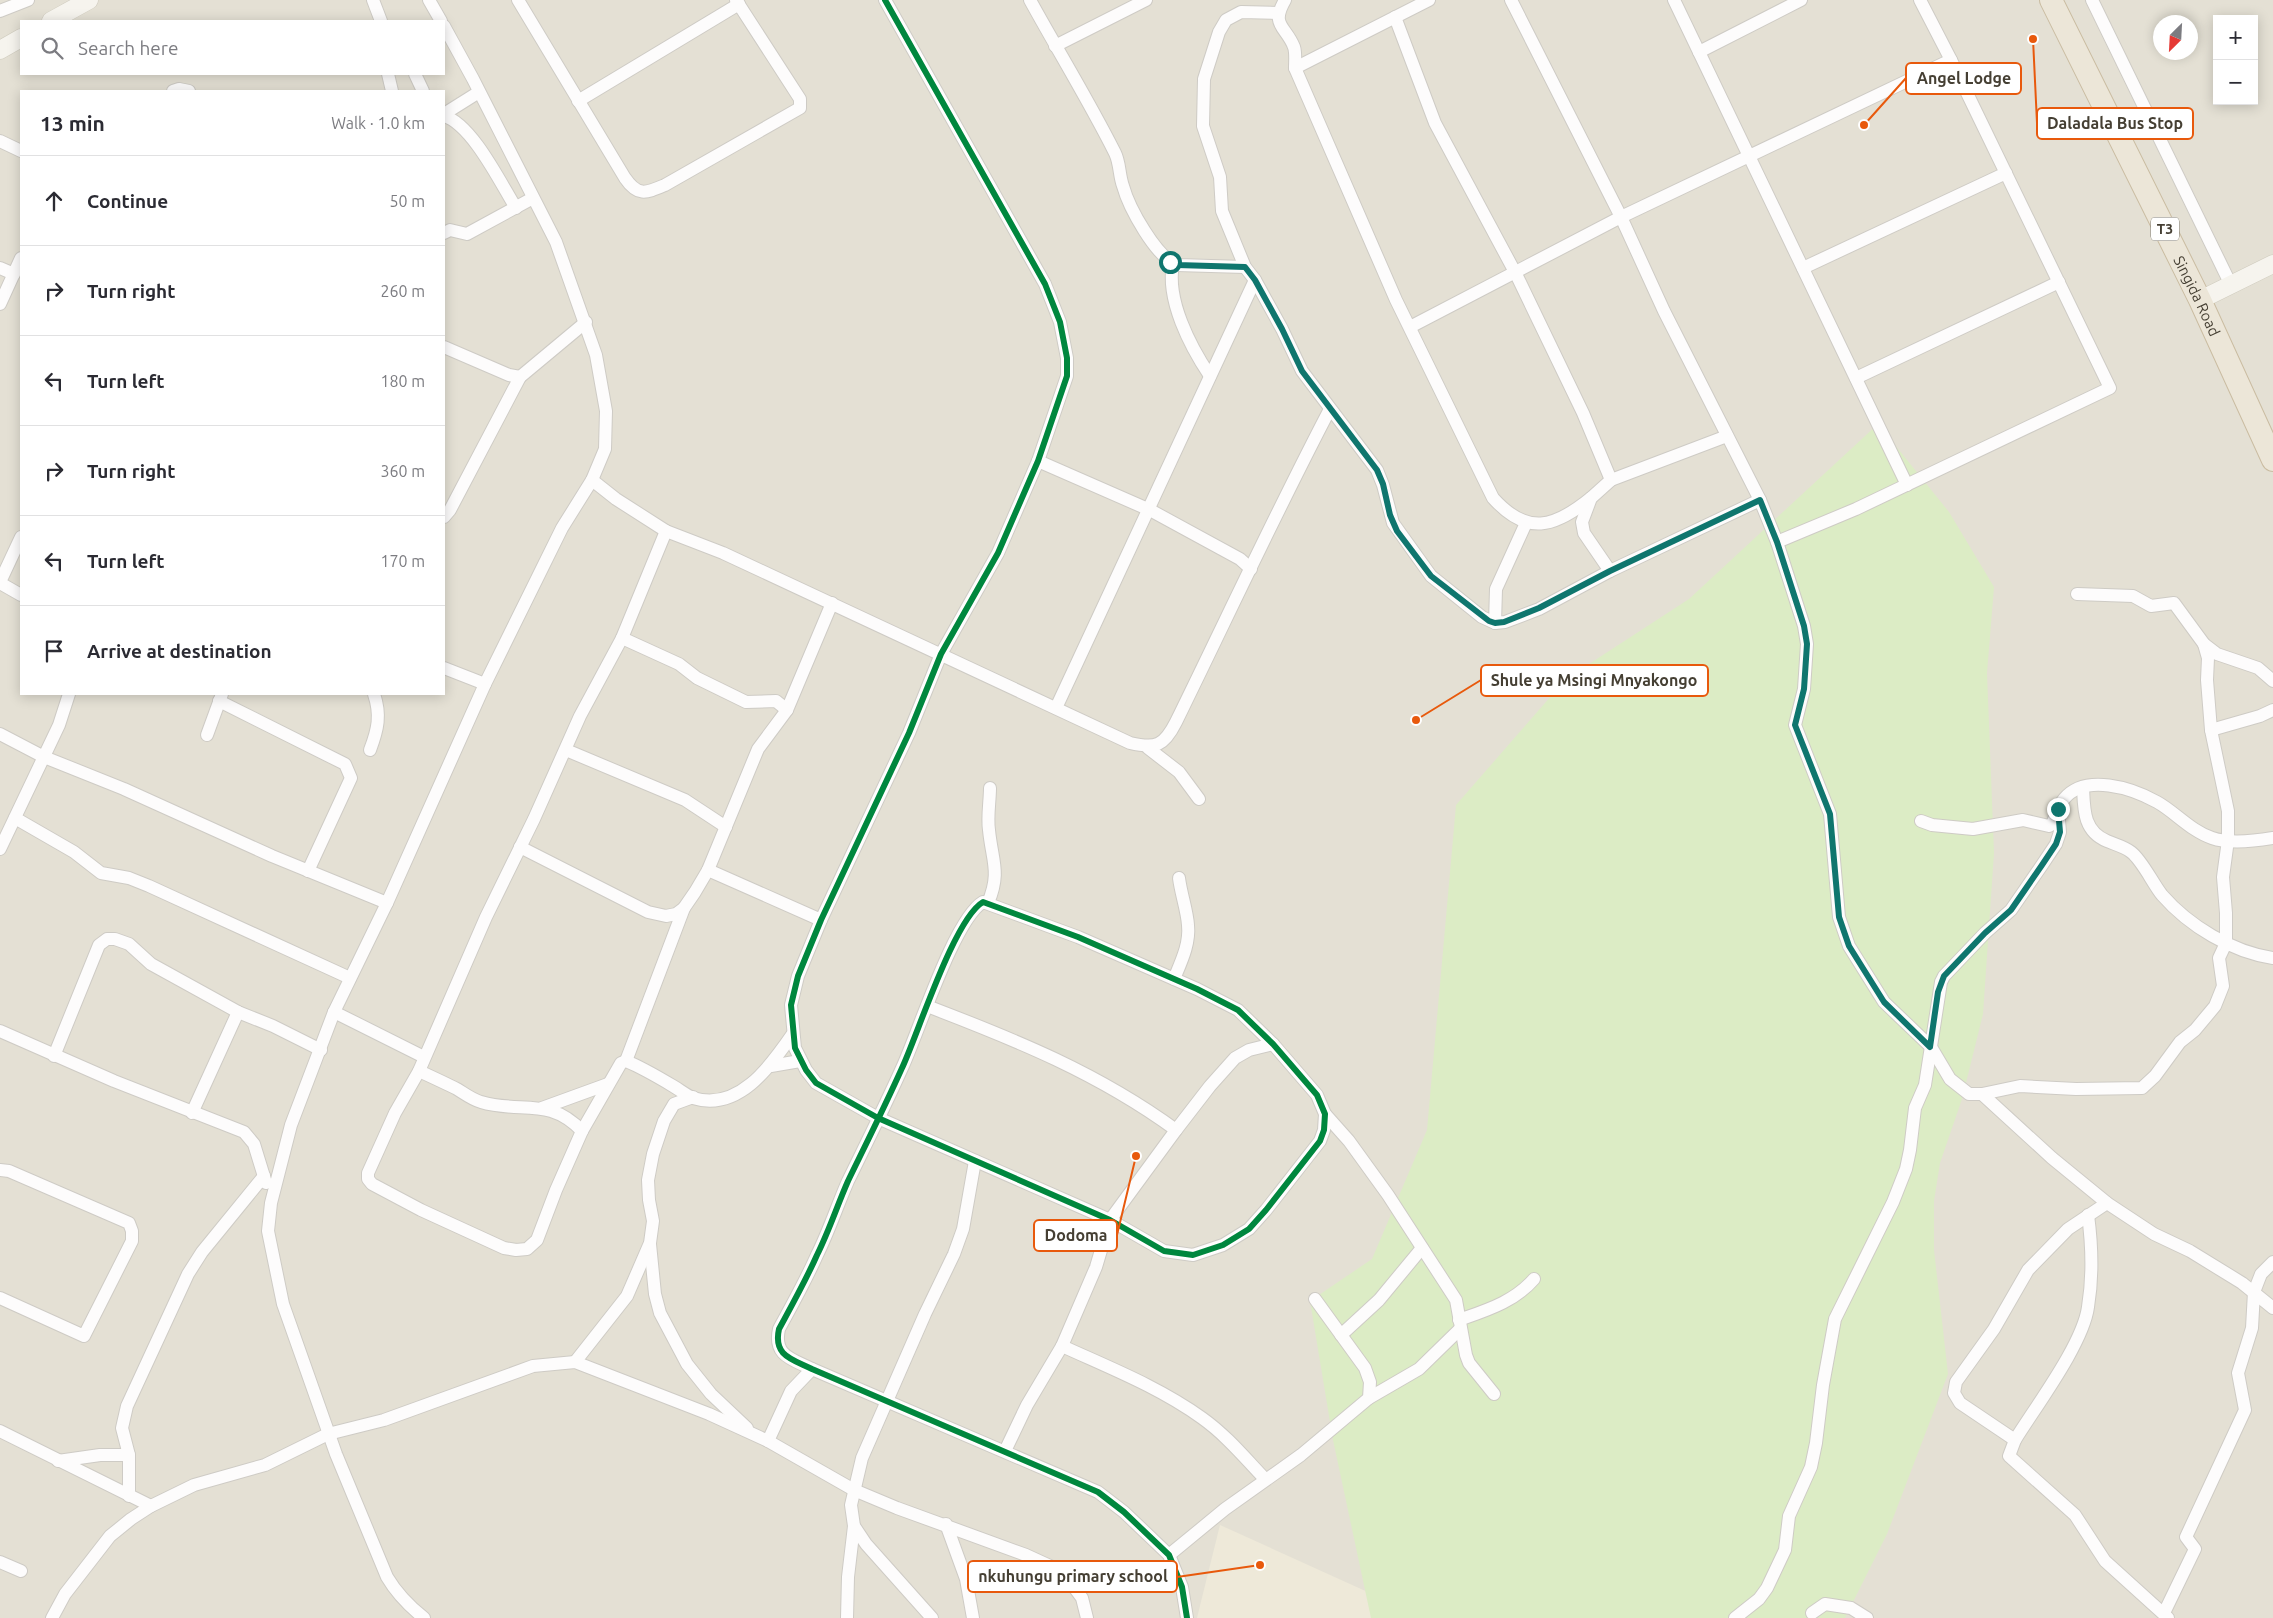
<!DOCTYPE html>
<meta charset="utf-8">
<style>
:root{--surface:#fff;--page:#f7f7f7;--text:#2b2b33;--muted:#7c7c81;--line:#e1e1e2}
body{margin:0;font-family:Ubuntu,sans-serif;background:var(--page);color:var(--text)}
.controls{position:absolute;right:15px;top:15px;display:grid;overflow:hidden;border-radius:0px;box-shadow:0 2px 12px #0003}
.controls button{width:45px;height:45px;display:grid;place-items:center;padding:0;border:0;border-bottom:1px solid var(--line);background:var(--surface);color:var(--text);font:25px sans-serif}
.compass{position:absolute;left:2153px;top:15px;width:45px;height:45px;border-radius:50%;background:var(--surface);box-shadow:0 2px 12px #0003;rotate:204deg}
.stop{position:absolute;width:15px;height:15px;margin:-11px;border:4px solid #0f766e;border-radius:50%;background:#fff}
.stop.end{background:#0f766e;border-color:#fff;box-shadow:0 1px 5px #0008}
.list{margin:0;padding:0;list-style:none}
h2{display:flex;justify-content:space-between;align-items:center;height:65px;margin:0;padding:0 20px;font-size:21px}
h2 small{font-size:16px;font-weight:400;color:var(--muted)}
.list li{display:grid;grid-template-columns:32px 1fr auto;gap:15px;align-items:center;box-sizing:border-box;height:90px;padding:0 20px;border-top:1px solid var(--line)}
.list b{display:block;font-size:19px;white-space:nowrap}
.list em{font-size:16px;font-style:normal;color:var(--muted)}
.icon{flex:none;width:28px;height:28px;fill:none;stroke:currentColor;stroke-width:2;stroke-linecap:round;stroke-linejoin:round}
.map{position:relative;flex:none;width:2273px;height:1618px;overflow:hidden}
.search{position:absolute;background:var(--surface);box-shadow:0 2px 12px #0003;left:20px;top:20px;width:425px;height:55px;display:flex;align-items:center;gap:12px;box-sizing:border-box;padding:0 18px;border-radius:0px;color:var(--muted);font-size:19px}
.panel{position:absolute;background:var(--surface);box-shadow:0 2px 12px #0003;left:20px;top:90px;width:425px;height:605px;border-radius:0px}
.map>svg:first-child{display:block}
</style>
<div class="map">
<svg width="2273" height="1618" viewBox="0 0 2273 1618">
<rect width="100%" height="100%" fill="#f0eee8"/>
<!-- residential -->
<path fill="#e4e0d4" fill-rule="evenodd" d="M0,0H2273V1618H0ZM2217,19H2254V101H2217ZM21,21H444V74H21ZM2160,22H2190V52H2160ZM21,91H444V694H21Z"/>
<!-- education -->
<path fill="#eee9d9" d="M1220,1525L1425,1618H1197Z"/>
<!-- green -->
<path fill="#dcecc5" d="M1878,424L1949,512L1994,587L1987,673L1994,853L1983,1014L1962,1099L1940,1163L1934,1201V1250L1948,1374L1887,1534L1845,1618H1371L1333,1440L1310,1301L1372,1259L1427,1130L1456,805L1566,679L1689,599Z"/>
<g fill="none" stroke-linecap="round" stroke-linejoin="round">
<defs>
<g id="street">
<path d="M373,0L381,21"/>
<path d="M429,0L441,21"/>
<path d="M518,0L625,178C638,197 646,193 665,185L800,108V99L736,0"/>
<path d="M885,0L1045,284L1060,322L1067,358V376L1038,461L998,553L941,654L909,733L821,920L798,976L791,1005L795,1048L806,1070L816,1083L878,1118L1110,1220L1164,1251L1193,1255L1223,1245L1249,1229L1266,1210L1320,1141L1324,1130L1325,1114L1317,1095L1273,1044L1238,1010L1197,989L1078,937L983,902C954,919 918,1034 902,1068C885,1106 866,1144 848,1181C837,1206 829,1231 817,1255C806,1280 792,1305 779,1329C773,1356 792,1359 812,1369L1098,1492L1124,1512L1169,1555L1182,1587L1187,1618"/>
<path d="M1030,0C1058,51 1089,101 1115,153C1120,163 1119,175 1123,186C1129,208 1156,257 1177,265L1245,267"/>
<path d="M1285,0C1270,26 1286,26 1294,47C1296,53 1295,61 1295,68L1396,300L1493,498C1527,536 1554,528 1591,498"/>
<path d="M1511,0L1621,217L1664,311L1760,500L1777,542L1804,626L1807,644L1804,689L1795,725L1830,814L1839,917L1849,946L1884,1002L1931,1047L1950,1079L1969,1094H1982L2052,1158L2107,1203L2154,1234L2190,1251L2242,1283L2273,1308"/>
<path d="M1674,0L1907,485"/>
<path d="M2092,0L2231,285"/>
<path d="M0,11L28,0"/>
<path d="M1279,13L1241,12L1226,20L1219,32L1204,79L1203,126L1220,177L1222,211L1245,267L1255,280L1282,329L1302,371L1377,470L1383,485L1393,523L1431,576L1482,617L1495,623L1505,622L1539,609L1610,571L1760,500"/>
<path d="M1395,17L1435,123L1516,274L1583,413L1611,480"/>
<path d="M1055,46L1146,0"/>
<path d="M1699,52L1801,0"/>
<path d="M1295,68L1429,0"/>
<path d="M388,74L392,91"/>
<path d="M415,74L423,91"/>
<path d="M173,91L179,89L189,91"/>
<path d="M578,101L739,4"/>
<path d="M444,114L479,92"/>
<path d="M444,116C472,124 501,184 516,208"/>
<path d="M0,141L21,151"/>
<path d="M444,233L450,230L467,234L533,198"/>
<path d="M1173,264C1166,300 1190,346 1210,376"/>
<path d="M0,268L14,274"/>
<path d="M1803,268L2006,173"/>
<path d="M0,304L21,258"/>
<path d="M1410,327L1621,217L1951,60"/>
<path d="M444,347L509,375L520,377L586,322"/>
<path d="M1856,378L2059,282"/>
<path d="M1038,461L1150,510L1240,559L1251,569"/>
<path d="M592,480L616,499L666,531L723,553L1130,743C1156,749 1164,746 1176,722C1227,618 1276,512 1330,409"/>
<path d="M444,517L450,510L520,377"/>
<path d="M666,531L622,638L580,716L534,819L486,917L419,1071L395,1113L368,1173V1179L372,1184L421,1210L504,1248L516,1250L527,1249L537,1240L556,1190L582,1131L621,1063L626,1061C643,1068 658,1077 673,1086C680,1090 686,1095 693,1098C738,1112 770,1067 792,1035"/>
<path d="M1777,542L1856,509L2110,388L1951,60L1920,0"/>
<path d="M1610,571L1584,533L1582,522L1591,498L1611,480L1727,436"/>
<path d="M0,582L21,537"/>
<path d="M0,583L21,595"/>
<path d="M2077,594L2133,596L2151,606L2174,603L2204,644L2217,654L2258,668L2273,681"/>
<path d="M1495,623L1496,589L1526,523"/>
<path d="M622,638L679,664L697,678L746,702L776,701L787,710"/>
<path d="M444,668L485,684"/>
<path d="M219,701L345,764L351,778L308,871"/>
<path d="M1056,708L1255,280"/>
<path d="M2211,730L2260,716L2273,710"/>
<path d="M0,734L44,757L124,789L272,856L387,903"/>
<path d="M207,735L222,694"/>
<path d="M1148,748L1179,772L1199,799"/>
<path d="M370,750C378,729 381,715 374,694"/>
<path d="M566,750L685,800L726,827"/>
<path d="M2083,787C2084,809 2083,831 2107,841C2114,844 2125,847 2131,852C2142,860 2153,884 2162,895C2189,926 2232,952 2273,958"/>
<path d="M15,818L74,852L101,873L129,878L149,886L350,978"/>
<path d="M1921,821L1932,825L1973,829L2023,820L2049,826L2052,824C2056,816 2058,806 2064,799C2085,773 2132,788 2157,802C2175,812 2191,831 2212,838C2229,844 2255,841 2273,838"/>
<path d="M520,847L648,912L666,916L676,914L684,908L695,892L708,870L758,749L787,710L832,603"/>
<path d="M0,849L59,725L69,694"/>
<path d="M708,870L821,920"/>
<path d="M988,903C1001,872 992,861 989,830C987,817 990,801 990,788"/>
<path d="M1174,979C1181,962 1190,944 1188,925C1187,910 1181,894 1179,878"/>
<path d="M927,1006C1016,1040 1098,1073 1176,1130"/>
<path d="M334,1012L424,1057"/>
<path d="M0,1031L114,1081L244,1132L254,1144L266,1183"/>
<path d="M54,1056L99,945L107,939H115L129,944L151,964L238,1012L273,1026L321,1050"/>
<path d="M626,1061L684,908"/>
<path d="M771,1066L800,1061"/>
<path d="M419,1071C432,1077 445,1083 457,1089C465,1094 473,1100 481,1102C521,1114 549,1096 582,1131"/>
<path d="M1982,1094L2020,1086L2076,1089L2142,1088L2155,1076L2180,1042L2195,1030L2215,1006L2223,986L2219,958L2226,943V913L2223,877L2228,840V811L2211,730L2207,680L2208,658L2204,644"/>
<path d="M542,1108L608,1084"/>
<path d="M192,1113L238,1012"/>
<path d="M1325,1114L1349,1141L1388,1195L1456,1300L1466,1355L1469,1363L1494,1394"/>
<path d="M0,1170L9,1171L129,1223L132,1231V1241L84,1336L0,1298"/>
<path d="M2088,1215C2092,1245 2093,1277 2088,1307C2083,1344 2036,1406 2015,1440L2009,1456L2075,1515L2105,1561L2168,1618"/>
<path d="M650,1244L655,1294L660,1313L687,1364L711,1394L747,1428"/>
<path d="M1459,1320C1487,1310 1514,1302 1534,1279"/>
<path d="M1341,1335L1379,1300L1422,1248"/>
<path d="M1062,1346C1110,1368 1159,1387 1202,1418C1226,1435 1245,1458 1265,1479"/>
<path d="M575,1362L627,1296L650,1243L653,1221L649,1200L648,1180L653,1154L664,1121L674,1104L693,1097"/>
<path d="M1369,1398L1419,1369L1460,1329"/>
<path d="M0,1431L151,1506"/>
<path d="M2015,1440L1960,1403L1954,1393L1956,1382L1994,1329L2028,1270L2068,1229L2107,1203"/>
<path d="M768,1441L791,1391L812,1369"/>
<path d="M1005,1451L1027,1405L1062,1346L1096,1267L1110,1220L1176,1130L1210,1086L1235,1058L1249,1050L1273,1044"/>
<path d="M58,1461L100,1455H129"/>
<path d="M129,1496V1455L122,1428L127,1406L188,1274L202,1252L264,1176"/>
<path d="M946,1524L966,1579L973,1618"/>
<path d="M1169,1555L1225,1509L1301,1455L1369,1398L1370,1382L1365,1368L1315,1299"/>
<path d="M0,1562L21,1571"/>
<path d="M1812,1613L1825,1604L1851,1608L1867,1618"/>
<path d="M2164,1613L2195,1549L2186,1537L2245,1410L2238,1373L2252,1328L2254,1292L2261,1274L2273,1262"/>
<path d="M52,1618L65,1594L110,1536L131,1519L151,1506L194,1485L265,1465L328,1434L384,1420L533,1366L575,1362L709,1414L768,1441L854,1490L897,1508L1026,1555L1050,1566L1068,1579L1082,1598L1087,1618"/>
<path d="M424,1618C409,1606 397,1594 387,1577L336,1454L283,1304L268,1231L271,1203L291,1125L334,1012L387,903L485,684L562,528L592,480L605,449L606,411L596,355L556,242L473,79L444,26"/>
<path d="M847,1618L848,1577L854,1526"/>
<path d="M932,1618L866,1544L854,1526L851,1505L862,1458L925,1314L954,1254L963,1229L975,1161"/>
<path d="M1735,1618L1759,1599L1767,1588L1785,1550L1789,1516L1811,1467L1816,1443L1823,1385L1835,1319L1893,1202L1906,1169L1910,1150L1915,1108L1925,1085L1941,982L1944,976L1985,933L2011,910L2042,865L2056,844L2060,832L2058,809"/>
</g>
<g id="secondary">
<path d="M51,21L89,0"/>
<path d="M0,50L21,38"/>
<path d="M2200,300L2273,264"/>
</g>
<g id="highway">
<path id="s1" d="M2051,0L2200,300L2273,460"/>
</g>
</defs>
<!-- street casing -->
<use href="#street" stroke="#cecbc5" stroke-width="14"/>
<!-- secondary casing -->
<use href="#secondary" stroke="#cfcbbe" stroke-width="19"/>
<!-- highway casing -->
<use href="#highway" stroke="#cabca1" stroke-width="24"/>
<!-- street -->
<use href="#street" stroke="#fdfcfc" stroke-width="12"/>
<!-- secondary -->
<use href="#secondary" stroke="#f6f4ee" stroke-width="18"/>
<!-- highway -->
<use href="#highway" stroke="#ece6d8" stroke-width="22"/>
<defs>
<path id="cycleway" d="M885,0L1045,284L1060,322L1067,358V376L1038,461L998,553L941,654L909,733L821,920L798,976L791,1005L795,1048L806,1070L816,1083L878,1118L1110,1220L1164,1251L1193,1255L1223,1245L1249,1229L1266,1210L1320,1141L1324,1130L1325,1114L1317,1095L1273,1044L1238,1010L1197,989L1078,937L983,902C954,919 918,1034 902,1068C885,1106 866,1144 848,1181C837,1206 829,1231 817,1255C806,1280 792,1305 779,1329C773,1356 792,1359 812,1369L1098,1492L1124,1512L1169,1555L1182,1587L1187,1618"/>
</defs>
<!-- cycleway casing -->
<use href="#cycleway" stroke="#fff" stroke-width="9"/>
<!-- cycleway -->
<use href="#cycleway" stroke="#00873e" stroke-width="6"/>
</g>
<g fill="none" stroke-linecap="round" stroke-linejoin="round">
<!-- route -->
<path stroke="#0f766e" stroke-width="6" d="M1170,262L1177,265L1245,267L1255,280L1282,329L1302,371L1377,470L1383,484L1390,515L1397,531L1431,576L1489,621L1495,623L1504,622L1539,608L1610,571L1760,500L1777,542L1804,626L1807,644L1804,689L1795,725L1830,814L1839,917L1849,946L1884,1002L1930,1047L1938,992L1944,976L1985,933L2011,910L2042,865L2056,844L2060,832L2058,809"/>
</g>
<g text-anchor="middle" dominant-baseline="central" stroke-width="4" stroke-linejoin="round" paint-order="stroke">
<!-- shield labels -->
<rect fill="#fff" stroke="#7d7970" stroke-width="1" x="2151" y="217.5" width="28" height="23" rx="4"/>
<g font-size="14" font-weight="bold" fill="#453f33">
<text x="2165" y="229">T3</text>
</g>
<!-- street labels -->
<g font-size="15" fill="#453f33" stroke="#fff">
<text stroke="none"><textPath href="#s1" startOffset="330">Singida Road</textPath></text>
</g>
</g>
<!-- callouts -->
<path fill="none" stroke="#e8590c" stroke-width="2" d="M1864 125L1906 78M2033 39L2037 123M1416 720L1481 680M1136 1156L1117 1235M1260 1565L1177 1577"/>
<g fill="#e8590c" stroke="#fff" stroke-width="2">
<circle cx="1864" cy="125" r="5"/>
<circle cx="2033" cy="39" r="5"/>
<circle cx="1416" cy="720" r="5"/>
<circle cx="1136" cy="1156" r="5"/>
<circle cx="1260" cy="1565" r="5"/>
</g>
<g fill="#fff" stroke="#e8590c" stroke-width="2">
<rect x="1906" y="63" width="115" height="31" rx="5"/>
<rect x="2037" y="108" width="156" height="31" rx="5"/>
<rect x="1481" y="665" width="227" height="31" rx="5"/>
<rect x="1034" y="1220" width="83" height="31" rx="5"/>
<rect x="968" y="1561" width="209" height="31" rx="5"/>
</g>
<g font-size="16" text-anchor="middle" font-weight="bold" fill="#453f33">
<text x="1964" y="84">Angel Lodge</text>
<text x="2115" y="129">Daladala Bus Stop</text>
<text x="1594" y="686">Shule ya Msingi Mnyakongo</text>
<text x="1076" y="1241">Dodoma</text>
<text x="1073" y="1582">nkuhungu primary school</text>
</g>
</svg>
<div class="controls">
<button>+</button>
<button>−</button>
</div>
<svg class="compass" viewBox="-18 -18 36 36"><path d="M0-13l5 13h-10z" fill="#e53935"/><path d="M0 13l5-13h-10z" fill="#7c7c81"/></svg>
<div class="stop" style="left:1170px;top:262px"></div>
<div class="stop end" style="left:2058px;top:809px"></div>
<div class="search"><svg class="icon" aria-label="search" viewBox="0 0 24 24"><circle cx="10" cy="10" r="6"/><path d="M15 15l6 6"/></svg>Search here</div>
<section class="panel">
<h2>13 min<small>Walk · 1.0 km</small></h2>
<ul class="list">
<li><svg class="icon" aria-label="ahead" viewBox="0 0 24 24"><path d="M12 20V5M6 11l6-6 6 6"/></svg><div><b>Continue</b></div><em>50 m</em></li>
<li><svg class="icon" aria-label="right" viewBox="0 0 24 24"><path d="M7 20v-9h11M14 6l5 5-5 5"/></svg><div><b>Turn right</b></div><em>260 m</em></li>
<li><svg class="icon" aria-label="left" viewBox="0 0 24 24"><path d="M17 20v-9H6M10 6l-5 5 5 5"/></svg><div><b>Turn left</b></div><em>180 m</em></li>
<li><svg class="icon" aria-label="right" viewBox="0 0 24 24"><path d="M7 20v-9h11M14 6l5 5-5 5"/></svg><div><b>Turn right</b></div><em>360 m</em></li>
<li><svg class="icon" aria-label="left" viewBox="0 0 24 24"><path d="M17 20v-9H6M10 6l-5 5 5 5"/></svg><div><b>Turn left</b></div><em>170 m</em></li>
<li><svg class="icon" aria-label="arrive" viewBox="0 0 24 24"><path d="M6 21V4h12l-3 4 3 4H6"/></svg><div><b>Arrive at destination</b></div></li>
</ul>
</section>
</div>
